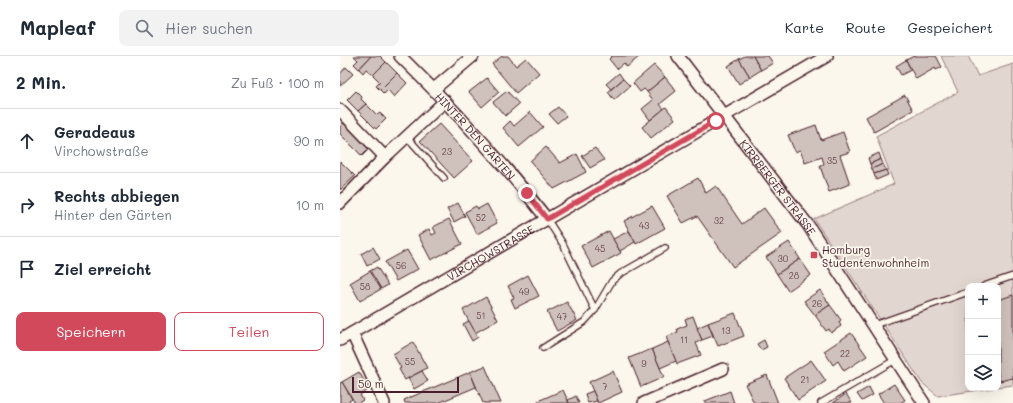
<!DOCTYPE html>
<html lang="de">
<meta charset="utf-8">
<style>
:root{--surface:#fff;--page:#f2f2f3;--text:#1f2937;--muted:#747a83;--line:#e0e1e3;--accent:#d1495b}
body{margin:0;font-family:Mali,sans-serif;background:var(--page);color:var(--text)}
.controls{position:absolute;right:12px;bottom:12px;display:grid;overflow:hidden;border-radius:8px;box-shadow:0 4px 16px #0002}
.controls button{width:36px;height:36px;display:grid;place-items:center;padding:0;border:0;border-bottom:1px solid var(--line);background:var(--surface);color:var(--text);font:20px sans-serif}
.scale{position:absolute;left:12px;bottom:10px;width:107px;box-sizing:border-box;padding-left:4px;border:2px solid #4a1f2b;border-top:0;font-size:11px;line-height:14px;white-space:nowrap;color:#4a1f2b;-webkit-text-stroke:3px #fbf7ec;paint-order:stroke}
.stop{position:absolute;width:12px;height:12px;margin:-9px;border:3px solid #d1495b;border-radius:50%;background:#fff}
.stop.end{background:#d1495b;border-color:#fff;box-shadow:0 1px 4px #0008}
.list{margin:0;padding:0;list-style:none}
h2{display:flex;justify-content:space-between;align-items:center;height:52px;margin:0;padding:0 16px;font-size:17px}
h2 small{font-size:13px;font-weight:400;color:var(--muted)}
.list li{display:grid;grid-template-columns:26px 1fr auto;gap:12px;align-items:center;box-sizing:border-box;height:64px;padding:0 16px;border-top:1px solid var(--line)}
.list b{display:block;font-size:15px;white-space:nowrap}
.list p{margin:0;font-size:13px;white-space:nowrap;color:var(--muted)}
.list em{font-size:13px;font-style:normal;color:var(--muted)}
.actions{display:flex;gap:8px;padding:12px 16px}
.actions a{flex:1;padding:9px 0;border:1px solid var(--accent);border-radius:8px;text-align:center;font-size:14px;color:var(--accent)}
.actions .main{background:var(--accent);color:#fff}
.icon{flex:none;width:22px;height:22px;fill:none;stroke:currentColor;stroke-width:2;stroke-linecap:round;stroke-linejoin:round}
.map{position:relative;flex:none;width:673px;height:347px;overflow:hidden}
header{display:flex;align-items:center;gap:24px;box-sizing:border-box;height:56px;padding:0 20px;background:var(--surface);border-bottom:1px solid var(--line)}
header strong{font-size:19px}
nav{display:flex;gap:22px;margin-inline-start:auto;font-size:14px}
.search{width:280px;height:36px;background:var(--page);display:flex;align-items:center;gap:10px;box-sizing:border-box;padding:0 14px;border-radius:8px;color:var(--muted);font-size:15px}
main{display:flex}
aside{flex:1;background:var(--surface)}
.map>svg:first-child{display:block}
</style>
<header>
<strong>Mapleaf</strong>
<div class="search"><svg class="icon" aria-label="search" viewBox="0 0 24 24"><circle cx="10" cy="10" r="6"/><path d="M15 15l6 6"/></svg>Hier suchen</div>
<nav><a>Karte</a><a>Route</a><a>Gespeichert</a></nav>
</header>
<main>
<aside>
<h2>2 Min.<small>Zu Fuß · 100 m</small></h2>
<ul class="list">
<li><svg class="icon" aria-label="ahead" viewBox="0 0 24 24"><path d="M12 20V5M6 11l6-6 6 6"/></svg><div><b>Geradeaus</b><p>Virchowstraße</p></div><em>90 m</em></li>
<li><svg class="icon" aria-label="right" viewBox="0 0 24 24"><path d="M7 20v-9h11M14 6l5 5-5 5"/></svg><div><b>Rechts abbiegen</b><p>Hinter den Gärten</p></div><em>10 m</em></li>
<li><svg class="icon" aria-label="arrive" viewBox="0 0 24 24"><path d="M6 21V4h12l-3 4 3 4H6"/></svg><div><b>Ziel erreicht</b></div></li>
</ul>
<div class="actions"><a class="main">Speichern</a><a>Teilen</a></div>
</aside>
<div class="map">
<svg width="673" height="347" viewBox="0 0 673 347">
<rect width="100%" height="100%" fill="#fbf7ec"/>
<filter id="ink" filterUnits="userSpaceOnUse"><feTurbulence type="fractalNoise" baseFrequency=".025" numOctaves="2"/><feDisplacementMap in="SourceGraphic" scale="8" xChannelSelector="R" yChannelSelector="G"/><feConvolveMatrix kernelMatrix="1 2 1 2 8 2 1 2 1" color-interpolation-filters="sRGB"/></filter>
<g filter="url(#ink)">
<!-- green -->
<path fill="#e2d7d0" stroke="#967b7e" d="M601,0H628L638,20L673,8V329L658,331V230H628V332H653L598,340L582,327L474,163L554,128L536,80L618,36Z"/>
<!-- building -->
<g fill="#cfc2bc" stroke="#4a1f2b">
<path d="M14,0H31L19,13L14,8L18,4Z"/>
<path d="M31,0H40L46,6L33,19L26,13L23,17L19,13Z"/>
<path d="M162,0H168L176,10L186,2L199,17L176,37L152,8Z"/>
<path d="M272,0H300L287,11L284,7L277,13L269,3Z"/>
<path d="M405,0H413L421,14L410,21L399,3Z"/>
<path d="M413,0H428L433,7L421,14Z"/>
<path d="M574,0H596L602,11L596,14L595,12L576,23L566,4Z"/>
<path d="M399,3L410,21L399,28L388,10Z"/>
<path d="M566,4L571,14L561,19L556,10Z"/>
<path d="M46,6L57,17L40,34L36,30L40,26L33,19Z"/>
<path d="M314,9L325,21L307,36L304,33L300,36L293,27Z"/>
<path d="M6,11L13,18L0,30V18Z"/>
<path d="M57,17L67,27L54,41L48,34L44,38L40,34Z"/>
<path d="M279,17L283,23L271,33L266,28Z"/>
<path d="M325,21L336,35L320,48L324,53L310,64L302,53L313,44L307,36Z"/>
<path d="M147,22L159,36L142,51L129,36Z"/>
<path d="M283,23L290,30L274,44L268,36Z"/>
<path d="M16,35L22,41L21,43L26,48L18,55L7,44Z"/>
<path d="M167,35L179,48L165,60L153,46Z"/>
<path d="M565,39L573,54L534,76L526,61Z"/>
<path d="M26,48L37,59L40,57L46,63L36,73L18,55Z"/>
<path d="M218,51L226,60L217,67L209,58Z"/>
<path d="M326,51L335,63L311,82L302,71Z"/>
<path d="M190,56L203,71L179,91L163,72L170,65L174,70Z"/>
<path d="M4,66L30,92L22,100L0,78V71Z"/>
<path d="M99,68L133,105L114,122L80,85Z"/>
<path d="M476,69L481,84L503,76L510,96L500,99L510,128L489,136L480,110L484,108L482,101L465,107L460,94L455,96L448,79Z"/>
<path d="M206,91L220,107L237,98L246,116L214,133L190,105Z"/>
<path d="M255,92L264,104L250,112L242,100Z"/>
<path d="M539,97L541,103L530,108L528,102Z"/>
<path d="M541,103L543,108L532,113L530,108Z"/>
<path d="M0,105L15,120L0,134Z"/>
<path d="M543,108L546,114L534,118L532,113Z"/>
<path d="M546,114L548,119L536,124L534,118Z"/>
<path d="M358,122L366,137L376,130L402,168L424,152L442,177L393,211L357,160L343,167L327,140Z"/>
<path d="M118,147L125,160L114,166L107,153Z"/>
<path d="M147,148L157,167L137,178L125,156L136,150L138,153Z"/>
<path d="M312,150L325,172L296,188L284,165Z"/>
<path d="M109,163L122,188L91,204L78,179L89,173L92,179L96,177L93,171Z"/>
<path d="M269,175L281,197L253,212L241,190Z"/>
<path d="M289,175L295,186L280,195L273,183Z"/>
<path d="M449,186L460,203L437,218L426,201Z"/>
<path d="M33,191L40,203L27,210L21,198Z"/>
<path d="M67,194L78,213L56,225L45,206Z"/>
<path d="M460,203L471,219L448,235L437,218Z"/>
<path d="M37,211L48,229L41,233L30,215Z"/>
<path d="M30,215L41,233L20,245L10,227Z"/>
<path d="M188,219L199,240L175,252L171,243L174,242L168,230Z"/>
<path d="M480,234L490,249L475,259L464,245Z"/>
<path d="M673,239V322L660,325L658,316V244Z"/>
<path d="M146,241L158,264L135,277L123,254Z"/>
<path d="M227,246L237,264L217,275L207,256Z"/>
<path d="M490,249L501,264L499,266L501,270L491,277L489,273L486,275L475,259Z"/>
<path d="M395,257L404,280L378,290L368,267Z"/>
<path d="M353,260L362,284L356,287L361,299L337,308L326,281L338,276L337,273L347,269L345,263Z"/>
<path d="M129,265L138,281L132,285L123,268Z"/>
<path d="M368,267L373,280L362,284L357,272Z"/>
<path d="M511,277L527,300L504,315L498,305L493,309L484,295Z"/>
<path d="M424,284L427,291L421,294L417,288Z"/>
<path d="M73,286L87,312L65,324L59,313L61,312L53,298Z"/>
<path d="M328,286L336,305L320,312L312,293Z"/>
<path d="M312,293L324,321L301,331L289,302Z"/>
<path d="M471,304L486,325L458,344L444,322Z"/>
<path d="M145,310L161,347H143L130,316Z"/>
<path d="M82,315L88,325L74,333L68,322Z"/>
<path d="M273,315L282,336L258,347L249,326Z"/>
<path d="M19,316L29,333L20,339L23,344L18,347H15L2,326Z"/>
<path d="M130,316L136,331L98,347H65L64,344Z"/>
<path d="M427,319L438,347H414L405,328Z"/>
<path d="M2,326L12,343L6,347H0V327Z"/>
<path d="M554,328L565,344L560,347H544L538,338Z"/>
<path d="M529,331L533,339L522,345L517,338Z"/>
<path d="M223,334L229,347H199L198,345Z"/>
<path d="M253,335L257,345L248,347L245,338Z"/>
<path d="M390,335L394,347H365V345Z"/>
<path d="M506,338L512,347H493Z"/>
<path d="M236,340L239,347H229L228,344Z"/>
</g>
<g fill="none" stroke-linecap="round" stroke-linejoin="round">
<defs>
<g id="lane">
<path d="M67,81L104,122"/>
<path d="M207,163L223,188L255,254"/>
<path d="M644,230L673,220"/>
<path d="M534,269L628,236"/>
<path d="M203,292L244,266L255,254L272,225L280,218L325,192"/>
<path d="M481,347L555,304"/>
</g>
<g id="street">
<path id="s1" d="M60,0C112,51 162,105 207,163"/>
<path id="s2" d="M338,0L468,169L584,347"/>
<path d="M94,33L133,0"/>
<path d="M0,54L45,101"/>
<path d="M0,147L45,101L105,45"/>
<path d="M12,277L44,347"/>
<path id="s3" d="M0,284L207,163L487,0"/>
<path d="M304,347L383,313"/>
</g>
</defs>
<!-- lane casing -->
<use href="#lane" stroke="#4a1f2b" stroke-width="8"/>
<!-- street casing -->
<use href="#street" stroke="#4a1f2b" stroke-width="14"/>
<!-- lane -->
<use href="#lane" stroke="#fbf7ec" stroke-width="5.5"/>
<!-- street -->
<use href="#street" stroke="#fbf7ec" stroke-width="11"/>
</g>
</g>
<g fill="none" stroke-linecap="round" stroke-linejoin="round" filter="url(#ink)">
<!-- route -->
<path stroke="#d1495b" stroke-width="5" d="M187,137L207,163L376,65"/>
</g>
<!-- markers -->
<rect fill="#d1495b" stroke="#fbf7ec" stroke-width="1.5" x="470" y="195" width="8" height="8" rx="2"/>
<g text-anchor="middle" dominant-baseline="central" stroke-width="3.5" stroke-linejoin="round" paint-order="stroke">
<!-- number labels -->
<g font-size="9" fill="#6b484f">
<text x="107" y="95">23</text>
<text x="492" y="104">35</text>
<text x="141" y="161">52</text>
<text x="379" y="164">32</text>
<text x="304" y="169">43</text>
<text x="260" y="192">45</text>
<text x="443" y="202">30</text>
<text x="61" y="209">56</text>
<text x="454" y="219">28</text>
<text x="25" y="230">58</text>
<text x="184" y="235">49</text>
<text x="477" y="247">26</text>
<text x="141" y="259">51</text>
<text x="222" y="260">47</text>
<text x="386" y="274">13</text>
<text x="344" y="283">11</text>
<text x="505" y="297">22</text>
<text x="70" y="305">55</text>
<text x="304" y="307">9</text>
<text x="465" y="323">21</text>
<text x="265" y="330">7</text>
</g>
<!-- street labels -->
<g font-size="11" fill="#4a1f2b" stroke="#fbf7ec">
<text stroke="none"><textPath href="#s1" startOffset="110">HINTER DEN GÄRTEN</textPath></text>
<text stroke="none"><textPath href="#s2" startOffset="165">KIRRBERGER STRASSE</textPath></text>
<text stroke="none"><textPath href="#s3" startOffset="174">VIRCHOWSTRASSE</textPath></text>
</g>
<!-- poi labels -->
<g font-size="11" fill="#4a1f2b" stroke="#fbf7ec" text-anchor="start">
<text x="482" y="193">Homburg<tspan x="482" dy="13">Studentenwohnheim</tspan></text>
</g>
</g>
</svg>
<div class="controls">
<button>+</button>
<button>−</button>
<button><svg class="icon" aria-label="layers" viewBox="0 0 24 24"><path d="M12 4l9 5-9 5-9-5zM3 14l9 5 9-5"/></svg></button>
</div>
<div class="scale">50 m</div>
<div class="stop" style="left:376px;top:65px"></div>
<div class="stop end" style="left:187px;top:137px"></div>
</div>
</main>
